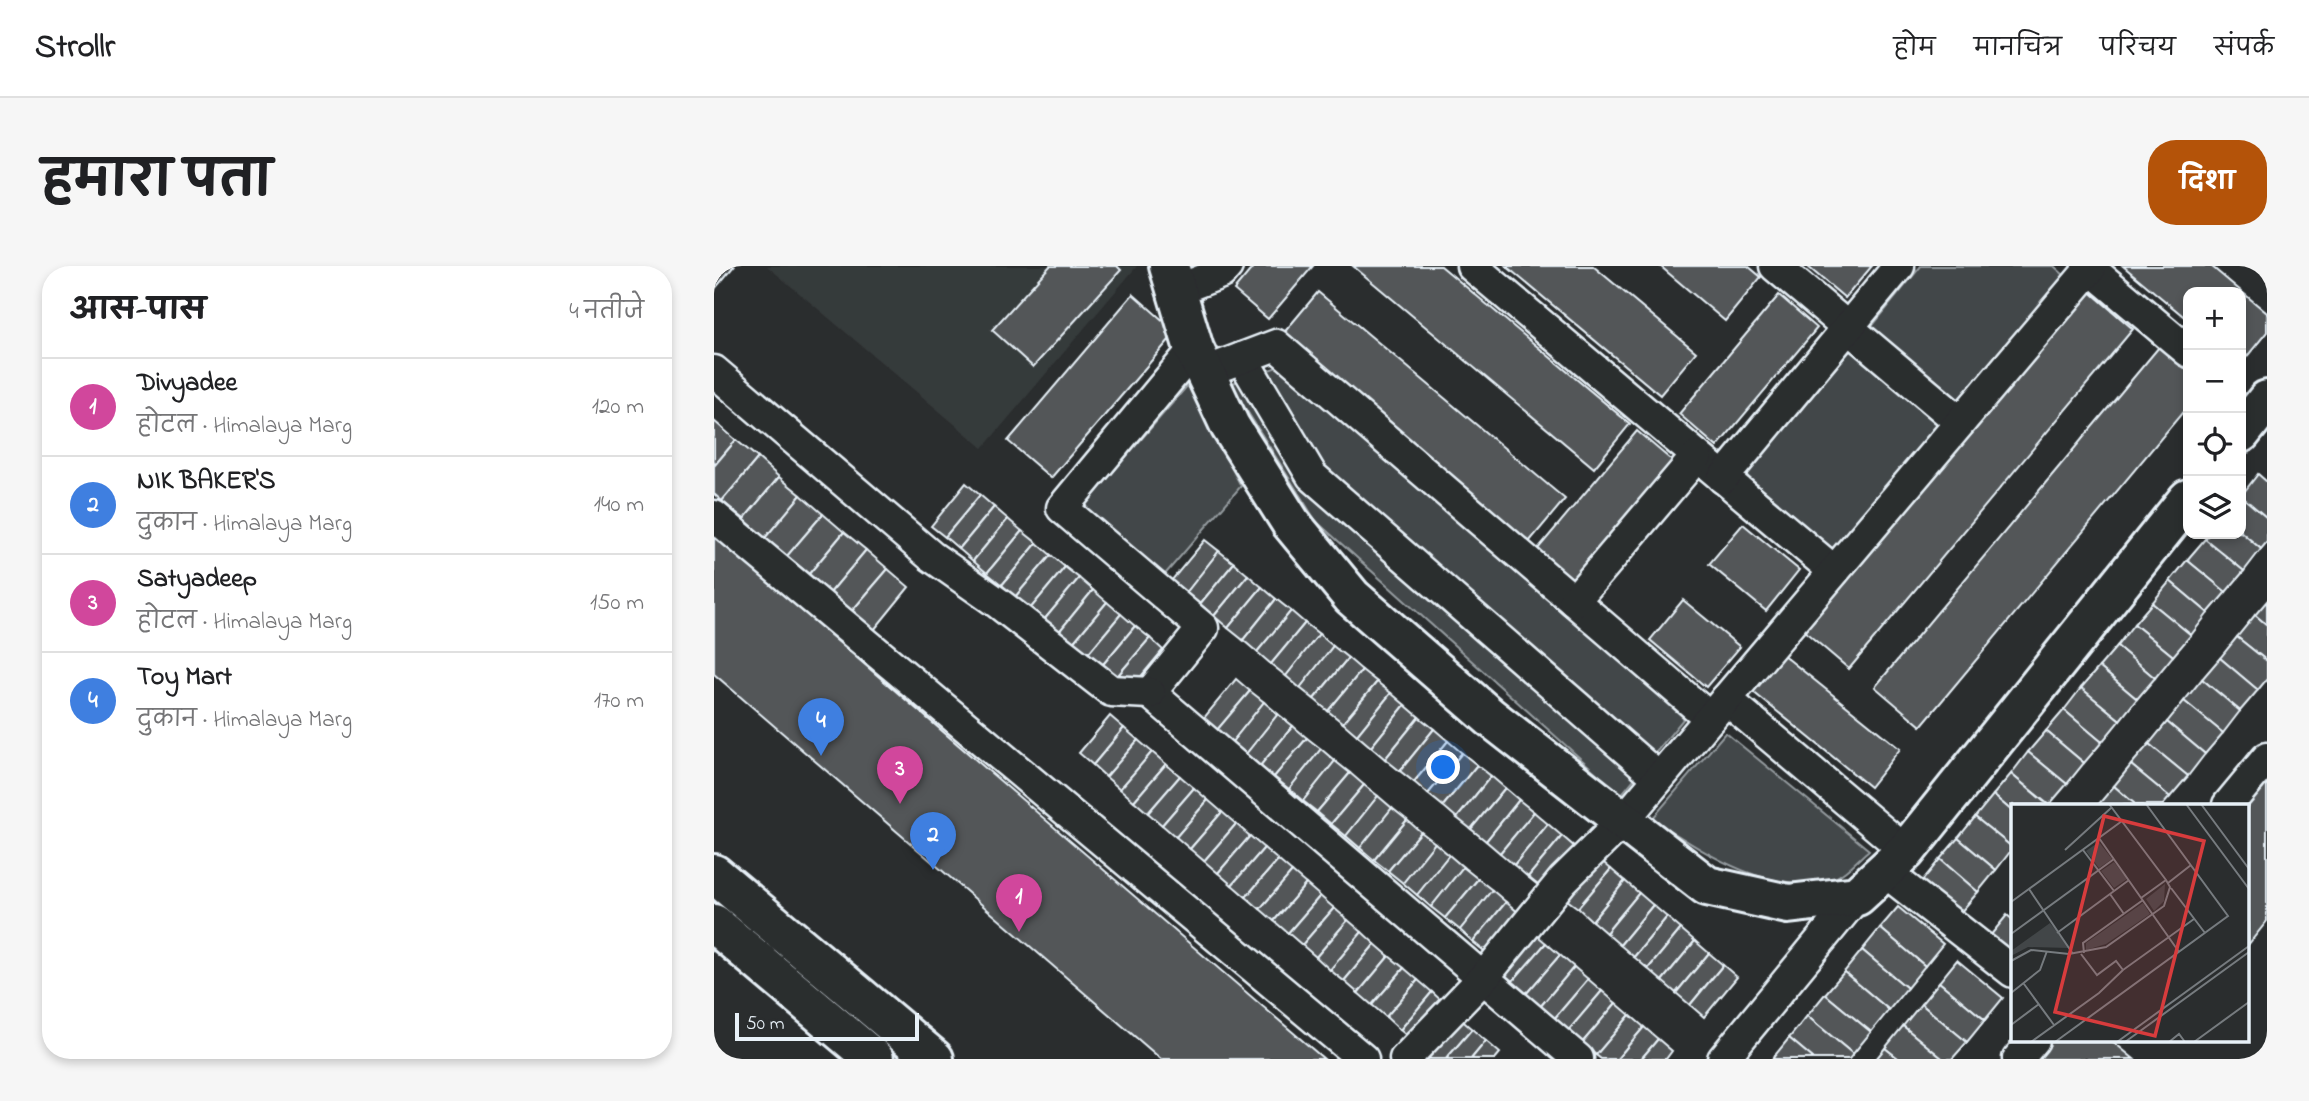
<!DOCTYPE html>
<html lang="hi">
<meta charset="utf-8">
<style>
:root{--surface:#fff;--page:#f6f6f6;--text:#202124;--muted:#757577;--line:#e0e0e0;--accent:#b45309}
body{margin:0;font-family:"Indie Flower","Playpen Sans Deva",sans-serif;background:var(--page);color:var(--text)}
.controls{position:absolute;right:21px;top:21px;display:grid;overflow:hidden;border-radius:14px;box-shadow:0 4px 10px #0003}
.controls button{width:63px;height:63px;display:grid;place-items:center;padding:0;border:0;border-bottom:2px solid var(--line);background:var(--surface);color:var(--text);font:35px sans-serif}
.scale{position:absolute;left:21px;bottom:18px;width:184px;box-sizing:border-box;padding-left:7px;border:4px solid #e8f1f8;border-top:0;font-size:19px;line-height:24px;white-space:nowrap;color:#e8f1f8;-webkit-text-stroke:5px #2a2d2e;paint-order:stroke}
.you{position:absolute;left:730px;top:502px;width:24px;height:24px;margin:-18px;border:5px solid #fff;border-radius:50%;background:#1a73e8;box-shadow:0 0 0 10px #1a73e833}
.badge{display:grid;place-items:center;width:46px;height:46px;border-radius:50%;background:var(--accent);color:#fff;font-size:23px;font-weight:700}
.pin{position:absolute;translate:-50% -58px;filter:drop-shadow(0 2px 4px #0008)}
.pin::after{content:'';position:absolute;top:37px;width:24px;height:21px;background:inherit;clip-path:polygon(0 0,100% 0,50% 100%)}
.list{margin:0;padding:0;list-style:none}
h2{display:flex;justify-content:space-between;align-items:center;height:91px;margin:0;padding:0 28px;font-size:30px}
h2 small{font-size:23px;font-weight:400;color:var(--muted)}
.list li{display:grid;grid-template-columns:46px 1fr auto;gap:21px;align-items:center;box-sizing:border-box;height:98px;padding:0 28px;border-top:2px solid var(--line)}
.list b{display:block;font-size:26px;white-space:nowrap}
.list p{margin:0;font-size:23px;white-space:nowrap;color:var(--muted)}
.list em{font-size:23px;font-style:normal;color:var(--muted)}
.icon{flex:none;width:38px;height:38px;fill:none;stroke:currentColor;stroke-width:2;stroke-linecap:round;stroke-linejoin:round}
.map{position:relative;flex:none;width:1553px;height:793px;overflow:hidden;border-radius:28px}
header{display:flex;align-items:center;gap:42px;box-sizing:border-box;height:98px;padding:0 35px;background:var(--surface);border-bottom:2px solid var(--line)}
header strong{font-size:33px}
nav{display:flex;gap:38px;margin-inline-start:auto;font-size:24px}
.intro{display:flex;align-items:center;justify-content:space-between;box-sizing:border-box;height:168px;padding:0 42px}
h1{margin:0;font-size:49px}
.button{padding:18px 32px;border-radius:28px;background:var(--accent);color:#fff;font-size:24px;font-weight:700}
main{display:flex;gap:42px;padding:0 42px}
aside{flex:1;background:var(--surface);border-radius:28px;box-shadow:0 4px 10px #0003}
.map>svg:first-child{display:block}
</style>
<header>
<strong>Strollr</strong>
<nav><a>होम</a><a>मानचित्र</a><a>परिचय</a><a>संपर्क</a></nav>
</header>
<div class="intro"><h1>हमारा पता</h1><a class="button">दिशा</a></div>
<main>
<aside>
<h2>आस-पास<small>4 नतीजे</small></h2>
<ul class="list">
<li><span class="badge" style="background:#d1479c">1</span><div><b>Divyadee</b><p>होटल · Himalaya Marg</p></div><em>120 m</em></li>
<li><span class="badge" style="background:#3f7fe0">2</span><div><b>NIK BAKER'S</b><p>दुकान · Himalaya Marg</p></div><em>140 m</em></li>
<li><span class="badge" style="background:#d1479c">3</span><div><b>Satyadeep</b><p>होटल · Himalaya Marg</p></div><em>150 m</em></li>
<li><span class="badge" style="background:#3f7fe0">4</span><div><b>Toy Mart</b><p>दुकान · Himalaya Marg</p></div><em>170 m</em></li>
</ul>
</aside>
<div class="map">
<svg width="1553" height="793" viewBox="0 0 1553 793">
<rect width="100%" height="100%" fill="#2a2d2e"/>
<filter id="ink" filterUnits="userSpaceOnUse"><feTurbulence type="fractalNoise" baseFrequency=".0143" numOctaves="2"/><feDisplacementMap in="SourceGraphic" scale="14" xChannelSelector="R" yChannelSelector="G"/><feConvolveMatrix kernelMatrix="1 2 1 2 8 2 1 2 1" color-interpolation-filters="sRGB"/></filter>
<g filter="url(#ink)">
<!-- built -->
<path fill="#363a3b" d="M53,0H423L269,182Z"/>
<!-- green -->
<g fill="#424648" stroke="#959ca0" stroke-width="2">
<path d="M1207,0H1340L1351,10L1245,139L1155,64Z"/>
<path d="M1136,84L1227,159L1121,288L1030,213Z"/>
<path d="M566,100L970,452L907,529L602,255L516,118Z"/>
<path d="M474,119L527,220L447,313L367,243Z"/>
<path d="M1011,467H1012L1155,584C1145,592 1130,610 1117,613C1052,630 990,586 938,553Z"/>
</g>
<!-- building -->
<g fill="#535759" stroke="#e8f1f8" stroke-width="2">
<path d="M0,0H20L0,24Z"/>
<path d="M336,0H403L407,4L319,101L278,64Z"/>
<path d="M540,0H599L554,53L520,24Z"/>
<path d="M639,0H727L916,158L880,202Z"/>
<path d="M792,0H879L982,86L946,129Z"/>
<path d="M946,0H1034L1047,11L1011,55Z"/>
<path d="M1093,0H1158L1131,32Z"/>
<path d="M1409,0H1497L1553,47V66L1527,98V26H1474V54Z"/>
<path d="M1373,23L1419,63L1135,403L1089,364Z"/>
<path d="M604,26L851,233L815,276L568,69Z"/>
<path d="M419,28L462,66L337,212L294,175Z"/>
<path d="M1065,29L1103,62L1003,181L965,148Z"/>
<path d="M1445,81L1474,105V140L1207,460L1161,421Z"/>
<path d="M0,155L22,174L0,200Z"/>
<path d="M923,165L962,198L862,317L823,284Z"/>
<path d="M22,174L44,192L8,235L0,228V200Z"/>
<path d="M44,192L65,211L30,253L8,235Z"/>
<path d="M1544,208L1553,216V252L1527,230Z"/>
<path d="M65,211L87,229L51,272L30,253Z"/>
<path d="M252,217L266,229L231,271L217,260Z"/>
<path d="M87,229L109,248L73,290L51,272Z"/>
<path d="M266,229L280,241L245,283L231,271Z"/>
<path d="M1527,230L1553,252V276L1547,283L1527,266Z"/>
<path d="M280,241L294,253L259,295L245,283Z"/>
<path d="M109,248L130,266L95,308L73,290Z"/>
<path d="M294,253L308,265L273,307L259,295Z"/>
<path d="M1029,258L1085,304L1052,345L995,298Z"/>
<path d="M308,265L323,277L288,319L273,307Z"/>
<path d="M130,266L152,284L116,327L95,308Z"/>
<path d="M1527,266L1547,283L1530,305L1491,273L1495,268Z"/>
<path d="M0,269L610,793H447L0,408Z"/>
<path d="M1491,273L1530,305L1512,326L1473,294Z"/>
<path d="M491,274L505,285L472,327L457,315Z"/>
<path d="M323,277L337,289L301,331L288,319Z"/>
<path d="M152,284L174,303L138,345L116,327Z"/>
<path d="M505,285L520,297L486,338L472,327Z"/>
<path d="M337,289L351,301L316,343L301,331Z"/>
<path d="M1473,294L1512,326L1494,347L1456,315Z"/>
<path d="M520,297L534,309L500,350L486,338Z"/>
<path d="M351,301L365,312L330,354L316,343Z"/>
<path d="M174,303L195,321L160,364L138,345Z"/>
<path d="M534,309L548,321L514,362L500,350Z"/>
<path d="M365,312L379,324L344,367L330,354Z"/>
<path d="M1456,315L1494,347L1477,369L1438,337Z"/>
<path d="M548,321L562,333L529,374L514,362Z"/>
<path d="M379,324L393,336L358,378L344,367Z"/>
<path d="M562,333L577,345L543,386L529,374Z"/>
<path d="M969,334L1026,381L992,421L936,374Z"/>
<path d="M1553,335V359L1541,349Z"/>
<path d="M393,336L407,348L372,390L358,378Z"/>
<path d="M1438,337L1477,369L1459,390L1420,358Z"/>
<path d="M577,345L591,357L557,398L543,386Z"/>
<path d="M407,348L421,360L386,402L372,390Z"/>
<path d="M1541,349L1553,359V395L1523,371Z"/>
<path d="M591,357L605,368L572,410L557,398Z"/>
<path d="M1420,358L1459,390L1441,412L1403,380Z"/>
<path d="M421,360L436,372L400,414L386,402Z"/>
<path d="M605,368L619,380L586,422L572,410Z"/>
<path d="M1523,371L1553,395V413L1544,424L1506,392Z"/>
<path d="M436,372L449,384L414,426L400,414Z"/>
<path d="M619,380L634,392L600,433L586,422Z"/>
<path d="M1403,380L1441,412L1423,433L1385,401Z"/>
<path d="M1068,388L1186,483L1156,521L1038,425Z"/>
<path d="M634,392L648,404L614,445L600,433Z"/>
<path d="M1506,392L1544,424L1526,445L1488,413Z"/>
<path d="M1385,401L1423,433L1406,454L1367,422Z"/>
<path d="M648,404L663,416L629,457L614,445Z"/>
<path d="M522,413L536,425L503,464L489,453Z"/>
<path d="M1488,413L1526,445L1509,467L1470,435Z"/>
<path d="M663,416L677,427L643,469L629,457Z"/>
<path d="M1367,422L1406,454L1388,476L1350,444Z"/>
<path d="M536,425L550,436L518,476L503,464Z"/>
<path d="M677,427L691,439L657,481L643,469Z"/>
<path d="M1470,435L1509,467L1491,488L1453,456Z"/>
<path d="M550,436L564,448L532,488L518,476Z"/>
<path d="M691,439L705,451L671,493L657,481Z"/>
<path d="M1350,444L1388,476L1370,497L1332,465Z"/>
<path d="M564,448L579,460L546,500L532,488Z"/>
<path d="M396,450L410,462L379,499L365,487Z"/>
<path d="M705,451L720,463L686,505L671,493Z"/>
<path d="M1453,456L1491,488L1474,510L1435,478Z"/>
<path d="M579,460L593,472L560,511L546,500Z"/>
<path d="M410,462L424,474L392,511L379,499Z"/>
<path d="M720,463L734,475L700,516L686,505Z"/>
<path d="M1332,465L1370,497L1353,518L1314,486Z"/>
<path d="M593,472L607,483L575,523L560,511Z"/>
<path d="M424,474L438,486L406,523L392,511Z"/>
<path d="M734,475L748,487L714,528L700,516Z"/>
<path d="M1435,478L1474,510L1456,531L1417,499Z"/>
<path d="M607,483L621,495L589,535L575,523Z"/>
<path d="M438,486L452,498L420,535L406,523Z"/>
<path d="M1314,486L1353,518L1335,539L1297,508Z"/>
<path d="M748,487L763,499L729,540L714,528Z"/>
<path d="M621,495L636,507L603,546L589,535Z"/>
<path d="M452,498L466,510L434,547L420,535Z"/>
<path d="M763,499L777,510L743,552L729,540Z"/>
<path d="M1417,499L1456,531L1449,539H1422L1400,520Z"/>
<path d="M636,507L650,519L617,558L603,546Z"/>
<path d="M1297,508L1334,539H1299V546L1279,529Z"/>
<path d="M466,510L480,522L448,559L434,547Z"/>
<path d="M777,510L791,522L757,563L743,552Z"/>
<path d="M1553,514V655L1534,679L1532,539Z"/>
<path d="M650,519L664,530L632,570L617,558Z"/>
<path d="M1400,520L1422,539H1384Z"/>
<path d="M480,522L494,534L462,571L448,559Z"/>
<path d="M791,522L805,534L772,575L757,563Z"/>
<path d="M1279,529L1299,546V582L1261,551Z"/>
<path d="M664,530L678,542L646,582L632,570Z"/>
<path d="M494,534L508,546L476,583L462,571Z"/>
<path d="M805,534L820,546L786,587L772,575Z"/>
<path d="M678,542L693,554L660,594L646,582Z"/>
<path d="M508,546L522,558L490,595L476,583Z"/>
<path d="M820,546L834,558L800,599L786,587Z"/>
<path d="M1261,551L1299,582L1282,604L1244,572Z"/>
<path d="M693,554L707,566L674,605L660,594Z"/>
<path d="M522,558L536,570L504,607L490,595Z"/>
<path d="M834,558L848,570L814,611L800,599Z"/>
<path d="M707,566L721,577L689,617L674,605Z"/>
<path d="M536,570L550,582L518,619L504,607Z"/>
<path d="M848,570L862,582L829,623L814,611Z"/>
<path d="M1244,572L1282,604L1264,626L1226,593Z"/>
<path d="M721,577L735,589L703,629L689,617Z"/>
<path d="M550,582L564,594L532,631L518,619Z"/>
<path d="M735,589L749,601L717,641L703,629Z"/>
<path d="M883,591L897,603L864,642L849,631Z"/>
<path d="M1226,593L1264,626L1246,647L1208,615Z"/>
<path d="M564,594L578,606L546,643L532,631Z"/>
<path d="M749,601L764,613L731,652L717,641Z"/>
<path d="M897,603L911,615L878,655L864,642Z"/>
<path d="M578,606L592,618L560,655L546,643Z"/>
<path d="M764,613L778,624L746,664L731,652Z"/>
<path d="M911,615L925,627L892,667L878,655Z"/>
<path d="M592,618L606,630L574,667L560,655Z"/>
<path d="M778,624L792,636L759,676L746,664Z"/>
<path d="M925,627L939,639L906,679L892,667Z"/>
<path d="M606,630L620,642L588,679L574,667Z"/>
<path d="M792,636L806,648L774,688L759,676Z"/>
<path d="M939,639L953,651L920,691L906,679Z"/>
<path d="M1184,641L1229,678L1211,700L1166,662Z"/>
<path d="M620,642L634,654L602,691L588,679Z"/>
<path d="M1293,649L1299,654V690L1276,670Z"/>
<path d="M953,651L967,663L934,703L920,691Z"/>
<path d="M634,654L648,666L616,704L602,691Z"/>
<path d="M1166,662L1211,700L1193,722L1148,684Z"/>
<path d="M967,663L981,675L948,715L934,703Z"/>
<path d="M818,665L832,677L798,716L784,704Z"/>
<path d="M648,666L661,678L630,715L616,704Z"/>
<path d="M981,675L995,687L962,727L948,715Z"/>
<path d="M832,677L846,689L812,728L798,716Z"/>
<path d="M661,678L675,690L644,727L630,715Z"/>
<path d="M1148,684L1193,722L1175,744L1130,706Z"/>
<path d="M995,687L1009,699L976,739L962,727Z"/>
<path d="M846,689L860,701L826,741L812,728Z"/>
<path d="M675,690L690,702L658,739L644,727Z"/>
<path d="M1243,694L1289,732L1271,754L1225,716Z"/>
<path d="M1009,699L1023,711L990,751L976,739Z"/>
<path d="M860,701L874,713L840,753L826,741Z"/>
<path d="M690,702L704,714L672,751L658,739Z"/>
<path d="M1130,706L1175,744L1157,766L1111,728Z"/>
<path d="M874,713L888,725L854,765L840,753Z"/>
<path d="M704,714L718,726L686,764L672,751Z"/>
<path d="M1225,716L1271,754L1253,776L1207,738Z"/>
<path d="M888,725L902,737L868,777L854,765Z"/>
<path d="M718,726L731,738L700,776L686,764Z"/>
<path d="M1111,728L1157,766L1139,788L1093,750Z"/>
<path d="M902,737L916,749L882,789L868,777Z"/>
<path d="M1207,738L1253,776L1238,793H1229L1189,760Z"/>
<path d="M916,749L930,761L903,793H887L882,789Z"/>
<path d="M1093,750L1139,788L1135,793H1100L1075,772Z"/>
<path d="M744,751L758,763L732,793H713L710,790Z"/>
<path d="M1189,760L1229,793H1185L1171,782Z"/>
<path d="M930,761L944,773L927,793H903Z"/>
<path d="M758,763L772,775L757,793H732Z"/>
<path d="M1075,772L1100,793H1058Z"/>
<path d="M944,773L958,785L952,793H927Z"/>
<path d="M1338,774H1397L1420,793H1322Z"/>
<path d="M772,775L786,787L781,793H757Z"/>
<path d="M1171,782L1185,793H1162Z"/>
</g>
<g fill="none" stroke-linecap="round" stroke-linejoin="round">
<defs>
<g id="street">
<path d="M758,0L1120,305"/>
<path d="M1061,0L1246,156"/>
<path d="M1373,0L1474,85"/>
<path d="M463,24L507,7L513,0"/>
<path d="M480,83L348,242L489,362L436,427L864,793"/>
<path d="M528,92L598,210L945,512"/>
<path d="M0,105L217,290L284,337L397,425L436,427"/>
<path d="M491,106L562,79L996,452"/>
<path d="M1009,212L1185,0"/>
<path d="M0,250L649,793"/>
<path d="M860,335L983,190"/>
<path d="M1012,433L1192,585"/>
<path d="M1514,539L1553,492"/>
<path d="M1170,605L1299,706"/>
<path d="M691,793L769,712L849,614L909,555L1376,3"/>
<path d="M1009,793L1143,630"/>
<path d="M1304,793L1320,774"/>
</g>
<g id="secondary">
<path d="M455,0L480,83L516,160L577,257L638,331L776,451L993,620L1074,638L1143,630L1192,585L1474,233"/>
<path d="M1527,167L1553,134"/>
<path d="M0,608L220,793"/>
<path d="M0,658L160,793"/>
</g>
</defs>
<!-- street casing -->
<use href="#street" stroke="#e8f1f8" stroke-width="35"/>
<!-- secondary casing -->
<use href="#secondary" stroke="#e8f1f8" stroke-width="44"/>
<!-- street -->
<use href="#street" stroke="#2a2d2e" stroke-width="30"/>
<!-- secondary -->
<use href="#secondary" stroke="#2a2d2e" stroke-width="38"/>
</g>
</g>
<!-- overview -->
<g transform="translate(1297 538)">
<rect width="238" height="238" fill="#2a2d2e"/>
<path d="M88,38L101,55L88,64L75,47ZM103,58L116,75L103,84L90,67ZM154,80L153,97L143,107L135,95ZM132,99L139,110L95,140L75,146V139ZM39,119L59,144L17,143L0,152V147Z" fill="#424648"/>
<path fill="none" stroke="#767b7f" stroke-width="2" d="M175,0L238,85M190,0L238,65M88,34L168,148M54,46L100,4M72,46L103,87M157,79L180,61M160,84L194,129M18,85L62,150M99,90L113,110M130,94L155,76M0,98L111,17M46,129L118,76M0,130L103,55M73,149L72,139L132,96M70,150L86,171L105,157L112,166L183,115M0,157L20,146L58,150L95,143L153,102L159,83L155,76L98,0M13,180L43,221M0,189L29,166L36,147M0,221L28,200M20,238L88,189L112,166M44,238L217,112L135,0M106,238L238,142M114,238L238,148M158,238L168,230L174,238M183,238L238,198"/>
<path fill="#d83c3d" fill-opacity="0.15" stroke="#d83c3d" stroke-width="3.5" d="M93,12L193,37L144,232L44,208Z"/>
<rect width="238" height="238" fill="none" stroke="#e8f1f8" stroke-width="3.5"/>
</g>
</svg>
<div class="controls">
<button>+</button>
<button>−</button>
<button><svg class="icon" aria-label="locate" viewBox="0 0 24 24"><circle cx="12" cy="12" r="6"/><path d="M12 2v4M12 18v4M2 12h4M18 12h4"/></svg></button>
<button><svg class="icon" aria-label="layers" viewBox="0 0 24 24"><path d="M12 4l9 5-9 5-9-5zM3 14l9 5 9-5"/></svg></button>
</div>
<div class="scale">50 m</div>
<div class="you"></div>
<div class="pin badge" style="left:305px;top:666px;background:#d1479c">1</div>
<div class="pin badge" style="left:219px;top:604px;background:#3f7fe0">2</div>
<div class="pin badge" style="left:186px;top:538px;background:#d1479c">3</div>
<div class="pin badge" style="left:107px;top:490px;background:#3f7fe0">4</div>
</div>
</main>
